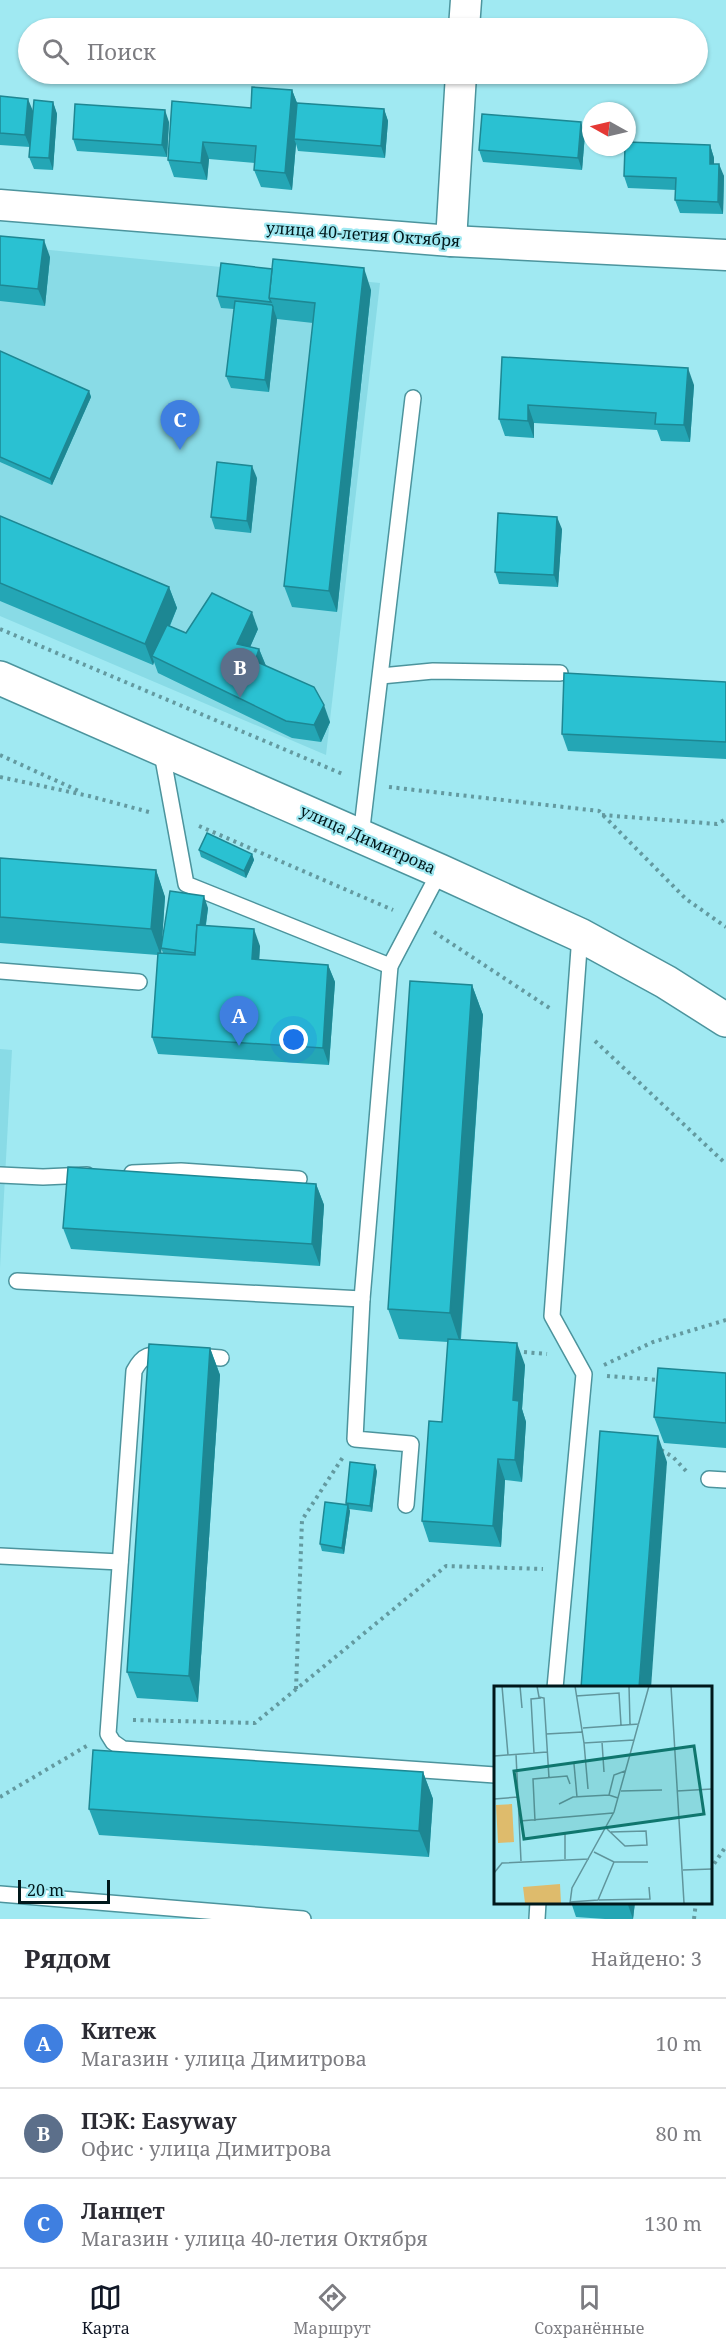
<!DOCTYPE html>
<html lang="ru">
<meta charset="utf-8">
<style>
:root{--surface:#fff;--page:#f7f7f7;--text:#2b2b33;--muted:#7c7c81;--line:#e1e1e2;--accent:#111827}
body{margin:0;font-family:"Noto Serif",serif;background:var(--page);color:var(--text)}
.compass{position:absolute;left:582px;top:102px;width:54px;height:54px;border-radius:50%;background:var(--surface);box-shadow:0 2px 4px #0004;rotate:278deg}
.scale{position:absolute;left:18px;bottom:15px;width:92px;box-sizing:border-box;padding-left:6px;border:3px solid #00181b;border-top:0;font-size:16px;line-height:21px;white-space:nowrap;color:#00181b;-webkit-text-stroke:4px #a0e9f2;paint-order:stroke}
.you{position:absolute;left:294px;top:1040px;width:21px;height:21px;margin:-15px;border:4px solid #fff;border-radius:50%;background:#1a73e8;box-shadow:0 0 0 9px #1a73e833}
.badge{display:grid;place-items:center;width:39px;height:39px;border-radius:50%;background:var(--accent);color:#fff;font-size:20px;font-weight:700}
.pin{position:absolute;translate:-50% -50px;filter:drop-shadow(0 2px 3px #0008)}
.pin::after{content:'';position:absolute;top:32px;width:21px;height:18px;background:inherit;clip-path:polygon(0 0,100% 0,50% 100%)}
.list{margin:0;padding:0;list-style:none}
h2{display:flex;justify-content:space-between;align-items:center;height:78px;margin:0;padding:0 24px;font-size:26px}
h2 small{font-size:20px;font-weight:400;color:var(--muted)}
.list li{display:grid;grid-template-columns:39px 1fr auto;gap:18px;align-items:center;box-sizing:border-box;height:90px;padding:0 24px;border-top:2px solid var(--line)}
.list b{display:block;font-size:22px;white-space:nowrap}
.list p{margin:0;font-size:20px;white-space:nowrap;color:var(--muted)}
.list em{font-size:20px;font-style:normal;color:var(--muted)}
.icon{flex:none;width:33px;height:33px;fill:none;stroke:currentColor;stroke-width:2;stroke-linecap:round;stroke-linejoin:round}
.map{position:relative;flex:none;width:726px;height:1919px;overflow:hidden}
.search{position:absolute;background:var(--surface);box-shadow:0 2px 4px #0004;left:18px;right:18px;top:18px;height:66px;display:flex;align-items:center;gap:15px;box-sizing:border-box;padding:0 21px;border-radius:33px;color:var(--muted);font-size:22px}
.sheet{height:348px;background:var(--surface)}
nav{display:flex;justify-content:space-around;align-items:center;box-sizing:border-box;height:84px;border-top:2px solid var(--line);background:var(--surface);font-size:16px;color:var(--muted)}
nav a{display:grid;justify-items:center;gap:3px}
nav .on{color:var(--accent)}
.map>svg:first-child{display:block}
</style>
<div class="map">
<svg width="726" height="1919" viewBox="0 0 726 1919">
<rect width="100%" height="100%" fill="#a0e9f2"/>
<!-- built -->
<g fill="#89dbe6">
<path d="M0,245L380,283L326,755L0,616Z"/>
<path d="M0,1049L12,1050L0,1268Z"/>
</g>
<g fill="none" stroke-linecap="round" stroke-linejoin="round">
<defs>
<g id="lane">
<path d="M381,676L433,671L560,673"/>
<path d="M161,748L186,884L390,966"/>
<path d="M361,836L413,398"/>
<path d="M0,971L139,982"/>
<path d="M132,1173L181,1171L299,1179"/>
<path d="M0,1175L43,1177L87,1175"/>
<path d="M17,1281L362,1299"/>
<path d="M168,1355C149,1354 143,1354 134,1371L108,1734L113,1742L123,1749L495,1775"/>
<path d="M195,1356L221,1358"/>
<path d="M709,1479L726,1480"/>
<path d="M406,1505L411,1444L355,1439L362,1299L390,966L440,871"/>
<path d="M0,1556L120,1562"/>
<path d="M555,1688L584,1374L552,1316L580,935"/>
<path d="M0,1894L303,1919"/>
<path d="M537,1919L538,1902"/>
</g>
<g id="street">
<path d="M464,28L466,0"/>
<path d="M0,205L451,241L726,255"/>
<path d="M451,241L461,74"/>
</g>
<path id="secondary" d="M0,678L440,871L580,935L666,982L726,1020"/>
</defs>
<!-- lane casing -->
<use href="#lane" stroke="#4c949d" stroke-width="18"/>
<!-- street casing -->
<use href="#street" stroke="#4c949d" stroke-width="33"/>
<!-- secondary casing -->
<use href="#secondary" stroke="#4c949d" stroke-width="36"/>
<!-- path -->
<g stroke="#639aa0" stroke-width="4" stroke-dasharray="3 4.5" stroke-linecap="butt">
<path d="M0,629L345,775"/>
<path d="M0,755L81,792"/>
<path d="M0,777L89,796L149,812"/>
<path d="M389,787L599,811L686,899L726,927"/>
<path d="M602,815L717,824L726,819"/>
<path d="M199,826L393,910"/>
<path d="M434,932L551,1009"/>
<path d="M595,1041L726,1164"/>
<path d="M524,1352L547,1354"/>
<path d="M604,1365L653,1342L726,1320"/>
<path d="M607,1376L659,1380"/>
<path d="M661,1450L673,1457L687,1472"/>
<path d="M296,1689L302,1520L343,1457"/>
<path d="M133,1720L255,1723L446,1566L543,1569"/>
<path d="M0,1797L90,1744"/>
<path d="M710,1870L726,1846"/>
<path d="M694,1919L696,1902"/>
</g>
<!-- lane -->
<use href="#lane" stroke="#fff" stroke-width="15"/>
<!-- street -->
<use href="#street" stroke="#fff" stroke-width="30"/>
<!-- secondary -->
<use href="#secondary" stroke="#fff" stroke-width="33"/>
</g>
<!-- wall -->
<g fill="#24a6b5">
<path d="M292,90L297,103L384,109L388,121L385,158L298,151L296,144L292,190L261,187L254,170L255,163L209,159L207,180L174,177L168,160L251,108Z"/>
<path d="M0,96L33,111L30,147L0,145Z"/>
<path d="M53,102L57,114L53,170L34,169L29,157Z"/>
<path d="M169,122L167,157L77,151L73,139Z"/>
<path d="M585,134L582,170L483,162L479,150Z"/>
<path d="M710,145L714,158V164L724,176L723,214L680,213L675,200L676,190L628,188L624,176Z"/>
<path d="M0,236L50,257L45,306L0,301Z"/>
<path d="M371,290L337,612L292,607L284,586L313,323L277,319L269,392L231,388L226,376L234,309L221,308L217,296Z"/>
<path d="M0,351L89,391L91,397L52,485L0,462Z"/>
<path d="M502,357L694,385L690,442L661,441L657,430L534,423V438L505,436L499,419Z"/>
<path d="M257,478L251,533L215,529L211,517Z"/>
<path d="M0,516L169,587L177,608L170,626L186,633L258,629L250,647L259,649L266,666L330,722L321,742L292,738L158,673L154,662L153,665L0,601Z"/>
<path d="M562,529L558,587L499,584L495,572Z"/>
<path d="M726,682V759L568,751L562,734Z"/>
<path d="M199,850L252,854L254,860L246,878L201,857Z"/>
<path d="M0,858L156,870L165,897L161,953H163L161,948L208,908L206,925L260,946L259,960L328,965L335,982L329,1065L158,1054L152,1037L158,955L0,943Z"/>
<path d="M472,985L483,1015L461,1339L525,1365L522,1409L526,1422L522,1482L505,1480L501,1547L429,1542L422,1521L442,1422L448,1342L399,1339L388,1309Z"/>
<path d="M316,1184L324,1205L320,1266L71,1249L63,1228Z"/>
<path d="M210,1348L220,1375L198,1702L137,1698L127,1672Z"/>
<path d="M726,1373V1448L664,1443L654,1417Z"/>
<path d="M377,1471L372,1512L349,1509L350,1511L344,1554L322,1551L320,1544L347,1505L346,1503Z"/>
<path d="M423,1772L433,1799L429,1857L99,1835L89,1809Z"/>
<path d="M571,1902H635L633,1919H605L576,1917Z"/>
</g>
<!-- shaded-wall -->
<g fill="#1d8793">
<path d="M292,90L299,108L294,139L296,144L292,190L285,173Z"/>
<path d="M28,99L33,111L30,147L25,135Z"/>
<path d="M53,102L57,114L53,170L49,158Z"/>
<path d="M384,109L388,121L385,158L381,146Z"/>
<path d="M165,110L169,122L167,157L162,145Z"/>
<path d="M581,122L585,134L582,170L578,158Z"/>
<path d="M203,142L209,159L207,180L201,163Z"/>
<path d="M710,145L714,158V176L710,164Z"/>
<path d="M719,164L724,176L723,214L718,202Z"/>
<path d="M44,240L50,257L45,306L38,289Z"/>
<path d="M364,268L371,290L337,612L329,591Z"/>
<path d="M273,307L277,319L269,392L265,380Z"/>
<path d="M688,368L694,385L690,442L684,425Z"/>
<path d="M89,391L91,397L52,485L50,479Z"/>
<path d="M528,405L534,423V438L528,421Z"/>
<path d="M252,466L257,478L251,533L247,521Z"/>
<path d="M557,517L562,529L558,587L554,575Z"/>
<path d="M169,587L177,608L156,658L152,656L154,662L153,665L145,644Z"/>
<path d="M252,612L258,629L244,661L237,644Z"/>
<path d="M259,649L266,666L255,661Z"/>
<path d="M324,705L330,722L321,742L314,725Z"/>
<path d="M252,854L254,860L246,878L244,871Z"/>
<path d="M156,870L165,897L161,956L151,929Z"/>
<path d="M204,896L208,908L200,965L195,953Z"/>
<path d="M254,929L260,946L258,977L252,959Z"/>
<path d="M328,965L335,982L329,1065L323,1048Z"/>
<path d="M472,985L483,1015L460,1343L450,1313Z"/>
<path d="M316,1184L324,1205L320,1266L312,1244Z"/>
<path d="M517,1343L525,1365L522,1409L526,1422L522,1482L515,1460L513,1400Z"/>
<path d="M210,1348L220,1375L198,1702L189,1676Z"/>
<path d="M658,1436L667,1462L651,1688H639Z"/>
<path d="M498,1459L505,1480L501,1547L493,1526Z"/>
<path d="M375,1465L377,1471L372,1512L370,1506Z"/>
<path d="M348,1505L350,1511L344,1554L342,1548Z"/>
<path d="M423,1772L433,1799L429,1857L419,1831Z"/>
<path d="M627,1902H635L633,1919Z"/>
</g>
<!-- building -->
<g fill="#2ac1d2" stroke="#1d8793" stroke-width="1.5">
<path d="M252,87L292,90L285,173L254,170L256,146L203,142L201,163L168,160L172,101L251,108Z"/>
<path d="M0,96L28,99L25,135L0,133Z"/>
<path d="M34,100L53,102L49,158L29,157Z"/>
<path d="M297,103L384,109L381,146L294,139Z"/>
<path d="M75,104L165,110L162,145L73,139Z"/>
<path d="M482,114L581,122L578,158L479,150Z"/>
<path d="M627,142L710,145V164H719L718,202L675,200L676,178L624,176L625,147H627Z"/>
<path d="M0,236L44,240L38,289L0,285Z"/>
<path d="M273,259L364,268L329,591L284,586L315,303L269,298Z"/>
<path d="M221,263L272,269L269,298L271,302L217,296Z"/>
<path d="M235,301L272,305L273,307L265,380L226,376Z"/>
<path d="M0,351L89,391L50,479L0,457Z"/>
<path d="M502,357L688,368L684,425L655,424L656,413L528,405V421L499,419Z"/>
<path d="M217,462L252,466L247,521L211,517Z"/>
<path d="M498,513L557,517L554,575L495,572Z"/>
<path d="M0,516L169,587L145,644L0,583Z"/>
<path d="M212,593L252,612L237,644L259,649L255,661L314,687L324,705L314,725L286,721L152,656L167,625L186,633Z"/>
<path d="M564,673L726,682V742L562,734Z"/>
<path d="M207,833L252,854L244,871L199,850Z"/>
<path d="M0,858L156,870L151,929L0,917Z"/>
<path d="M170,891L204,896L200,925H197L195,953L161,948Z"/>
<path d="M197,925L254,929L252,959L328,965L323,1048L152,1037L158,953L195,955Z"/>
<path d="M410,981L472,985L450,1313L388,1309Z"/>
<path d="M68,1167L316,1184L312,1244L63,1228Z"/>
<path d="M448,1339L517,1343L513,1400L519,1401L515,1460L498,1459L493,1526L422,1521L429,1421L442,1422Z"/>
<path d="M149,1344L210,1348L189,1676L127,1672Z"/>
<path d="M658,1368L726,1373V1423L654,1417Z"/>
<path d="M600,1431L658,1436L639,1688H581Z"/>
<path d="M350,1462L375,1465L370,1506L346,1503Z"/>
<path d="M325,1502L348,1505L342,1548L320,1544Z"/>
<path d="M93,1750L423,1772L419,1831L89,1809Z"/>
</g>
<g text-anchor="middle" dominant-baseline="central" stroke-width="4.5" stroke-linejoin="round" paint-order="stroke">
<!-- street labels -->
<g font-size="16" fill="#00181b" stroke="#a0e9f2">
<text transform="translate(363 234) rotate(4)">улица 40-летия Октября</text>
<text transform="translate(368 839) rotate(24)">улица Димитрова</text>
</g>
</g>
<!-- overview -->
<g transform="translate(494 1686)">
<rect width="218" height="218" fill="#a0e9f2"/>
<path d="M18,118L20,156L4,157L2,119ZM66,198L67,217H31L29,201Z" fill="#debb6c"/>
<path fill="none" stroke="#60959c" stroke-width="1.5" d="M8,0L14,69M26,0L28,22M43,0L45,11L50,12L55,92M81,0L90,57L140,54M135,0L136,38M177,0L190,217M82,10L125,7L127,39M89,42L145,38M52,48L89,46M108,56L110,86M90,57L94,103M40,67L37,13L47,12M22,68L27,175M0,70L53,66M80,78L83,111M127,105L168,104M183,105L218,103M115,109L120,89L131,85M0,113L24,111M65,118L79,111L115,109L124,112M26,135L119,127M41,135L39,93L73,90L76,98M113,143L131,160L153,159L152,145L117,146M71,146V173M100,166L120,176H154M189,184L218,183M0,187L8,177L95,173M105,214L156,213L155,201M76,216L104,214L120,176M76,217L78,202L120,126L155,0"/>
<path fill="#0f766e" fill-opacity="0.15" stroke="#0f766e" stroke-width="3" d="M200,60L210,128L30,153L20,85Z"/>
<rect width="218" height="218" fill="none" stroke="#00181b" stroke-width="3"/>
</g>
</svg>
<svg class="compass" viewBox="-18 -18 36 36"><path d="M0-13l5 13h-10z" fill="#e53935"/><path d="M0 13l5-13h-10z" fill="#7c7c81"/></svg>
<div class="scale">20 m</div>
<div class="you"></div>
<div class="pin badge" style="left:239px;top:1046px;background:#3f7fe0">A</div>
<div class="pin badge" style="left:240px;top:698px;background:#5c6f8a">B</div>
<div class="pin badge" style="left:180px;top:450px;background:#3f7fe0">C</div>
<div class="search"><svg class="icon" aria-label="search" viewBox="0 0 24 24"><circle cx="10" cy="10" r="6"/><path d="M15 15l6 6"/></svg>Поиск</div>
</div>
<section class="sheet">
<h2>Рядом<small>Найдено: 3</small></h2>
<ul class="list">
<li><span class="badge" style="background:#3f7fe0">A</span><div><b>Китеж</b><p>Магазин · улица Димитрова</p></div><em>10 m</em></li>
<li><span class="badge" style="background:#5c6f8a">B</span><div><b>ПЭК: Easyway</b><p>Офис · улица Димитрова</p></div><em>80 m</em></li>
<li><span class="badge" style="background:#3f7fe0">C</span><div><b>Ланцет</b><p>Магазин · улица 40-летия Октября</p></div><em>130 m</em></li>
</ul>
</section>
<nav>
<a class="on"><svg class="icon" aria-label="map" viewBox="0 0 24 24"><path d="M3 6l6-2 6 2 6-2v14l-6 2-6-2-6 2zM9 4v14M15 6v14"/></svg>Карта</a>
<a><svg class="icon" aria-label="directions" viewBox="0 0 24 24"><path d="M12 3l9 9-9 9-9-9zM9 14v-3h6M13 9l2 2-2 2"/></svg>Маршрут</a>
<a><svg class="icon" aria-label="saved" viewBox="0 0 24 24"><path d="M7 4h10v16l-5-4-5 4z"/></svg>Сохранённые</a>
</nav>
